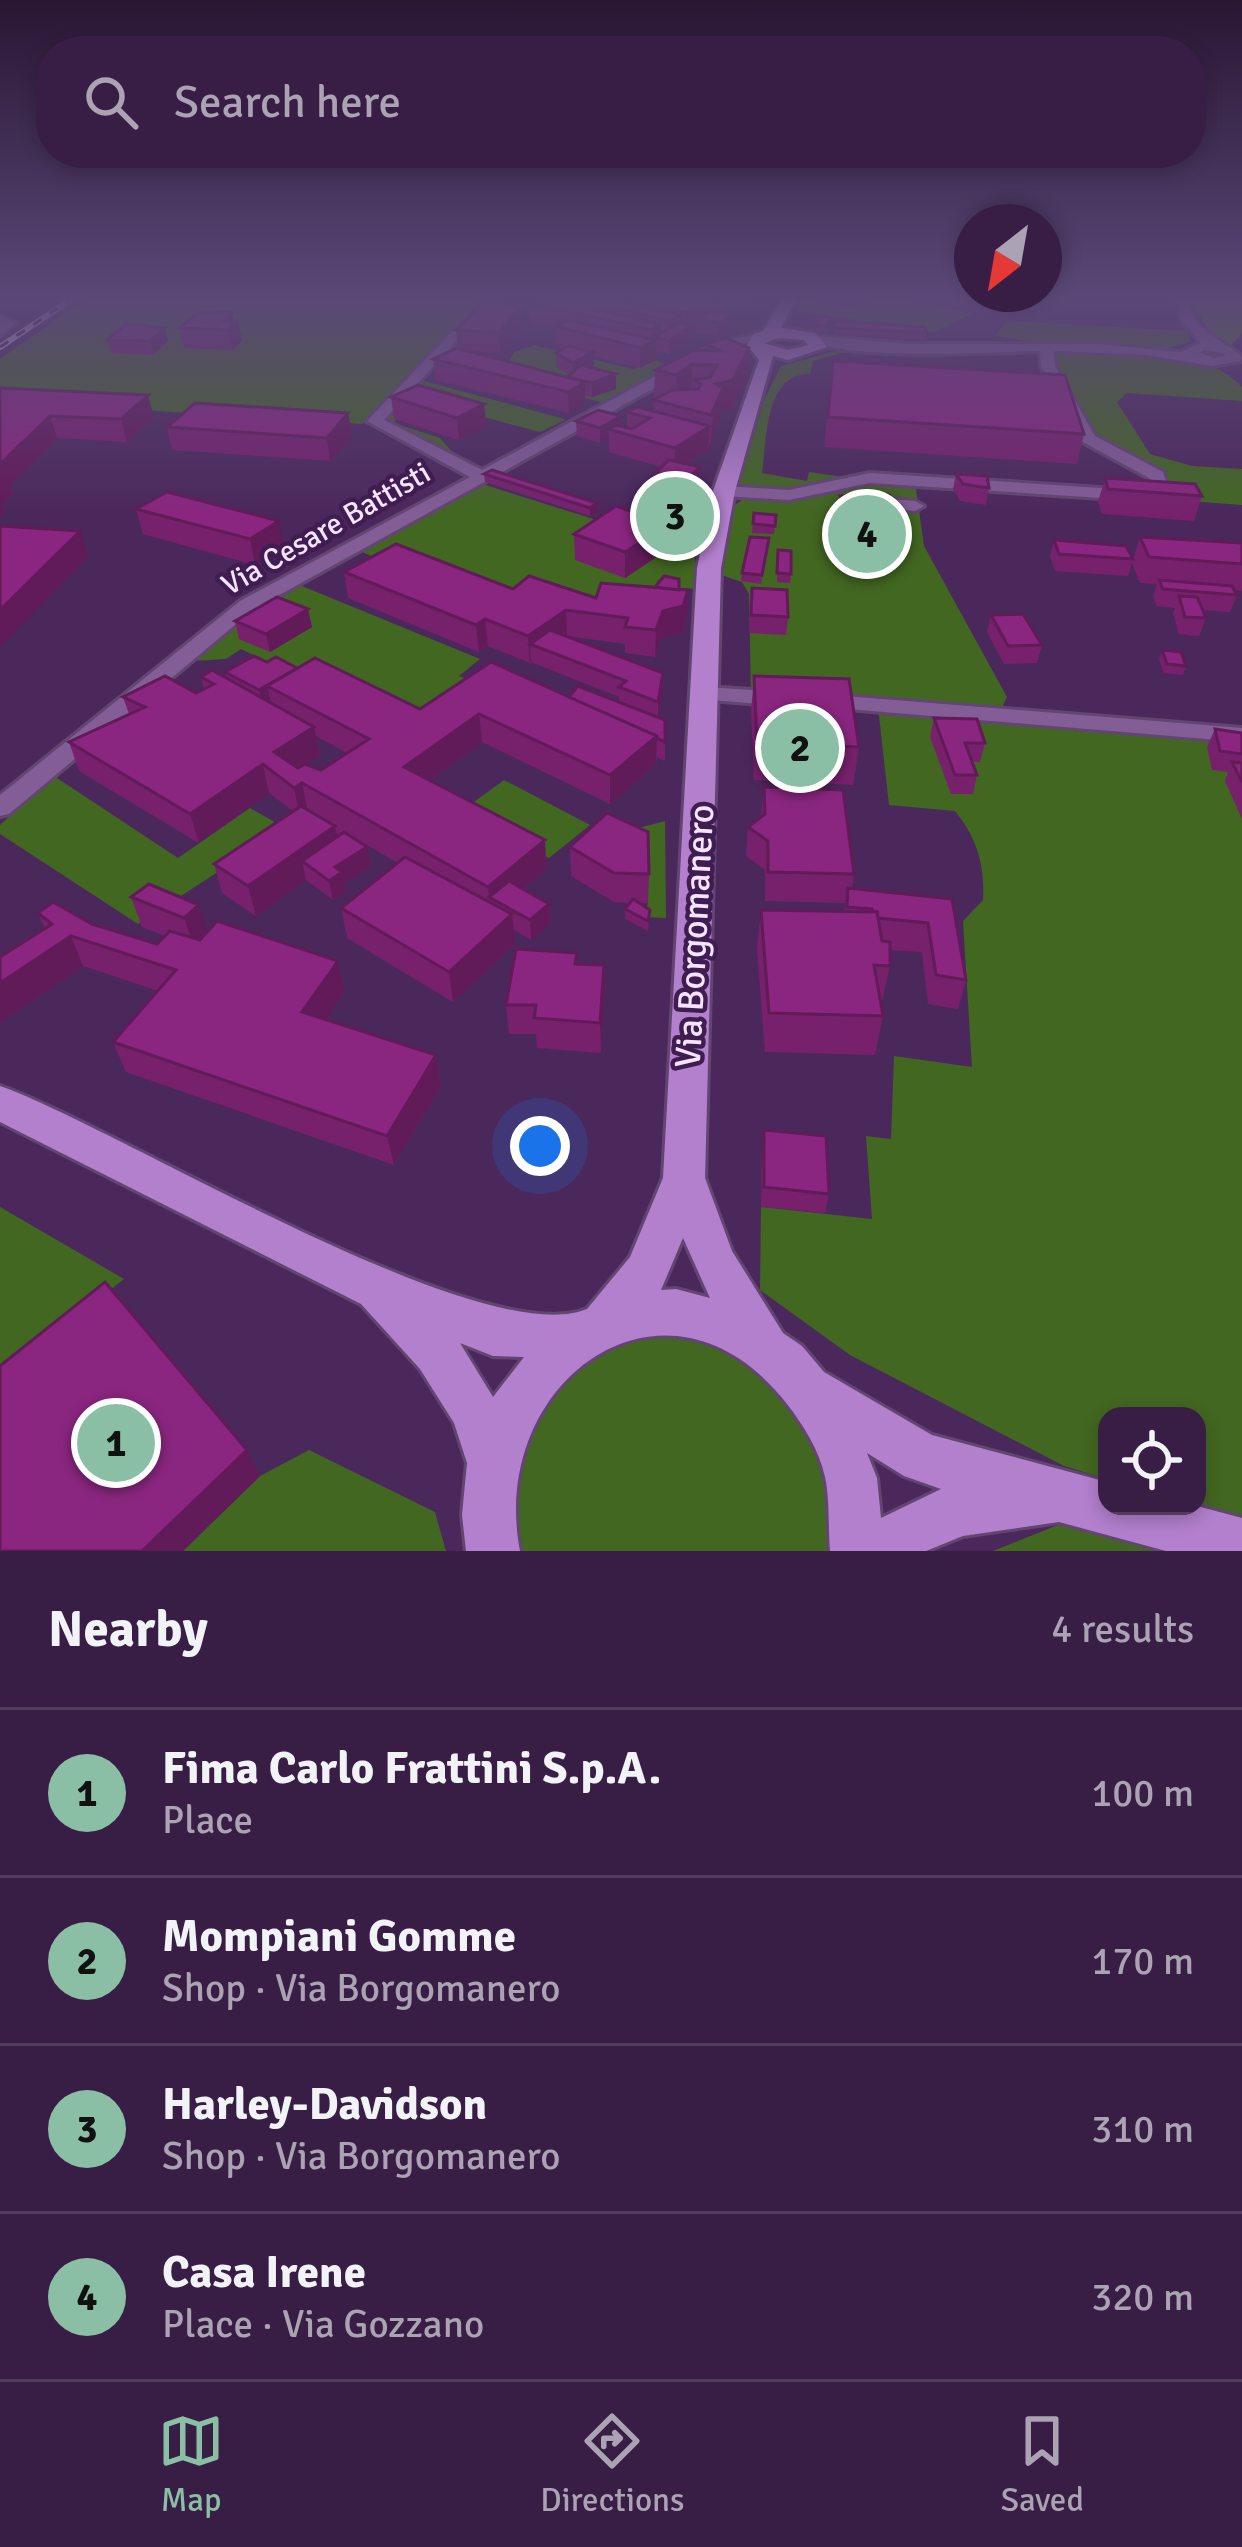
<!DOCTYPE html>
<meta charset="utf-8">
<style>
:root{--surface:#381e45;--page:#3f274c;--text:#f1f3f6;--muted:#aba2b3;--line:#523c5e;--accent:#8abfa5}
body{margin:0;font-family:Signika,sans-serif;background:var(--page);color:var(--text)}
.controls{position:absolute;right:36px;bottom:36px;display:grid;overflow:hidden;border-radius:24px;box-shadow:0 6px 18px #0003}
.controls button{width:108px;height:108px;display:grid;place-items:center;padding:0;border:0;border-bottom:3px solid var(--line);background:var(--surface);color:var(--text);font:60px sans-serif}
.compass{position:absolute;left:954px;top:204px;width:108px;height:108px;border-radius:50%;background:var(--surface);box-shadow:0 6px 18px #0003;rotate:211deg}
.you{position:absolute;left:540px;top:1146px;width:42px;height:42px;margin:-30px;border:9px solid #fff;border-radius:50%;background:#1a73e8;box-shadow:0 0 0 18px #1a73e833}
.badge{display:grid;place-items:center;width:78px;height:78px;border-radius:50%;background:var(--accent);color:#111;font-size:39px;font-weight:700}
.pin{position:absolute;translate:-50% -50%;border:6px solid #fff;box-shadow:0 3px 12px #0006}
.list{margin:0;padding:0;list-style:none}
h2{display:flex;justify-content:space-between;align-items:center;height:156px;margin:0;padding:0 48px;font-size:51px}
h2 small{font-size:39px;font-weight:400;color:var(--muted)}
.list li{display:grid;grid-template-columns:78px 1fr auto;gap:36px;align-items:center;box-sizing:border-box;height:168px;padding:0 48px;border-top:3px solid var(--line)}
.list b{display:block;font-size:45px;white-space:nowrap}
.list p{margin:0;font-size:39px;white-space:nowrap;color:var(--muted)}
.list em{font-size:39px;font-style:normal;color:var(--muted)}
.icon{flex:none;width:66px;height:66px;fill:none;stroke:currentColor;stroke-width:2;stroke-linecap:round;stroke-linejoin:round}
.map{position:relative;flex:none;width:1242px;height:1551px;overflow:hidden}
.search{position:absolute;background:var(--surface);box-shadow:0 6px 18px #0003;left:36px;right:36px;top:36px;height:132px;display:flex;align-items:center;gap:30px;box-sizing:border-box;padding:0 42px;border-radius:48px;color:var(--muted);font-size:45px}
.sheet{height:828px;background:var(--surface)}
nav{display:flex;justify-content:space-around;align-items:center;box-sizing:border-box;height:168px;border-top:3px solid var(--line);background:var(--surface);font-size:33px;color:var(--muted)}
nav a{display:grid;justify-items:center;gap:6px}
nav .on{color:var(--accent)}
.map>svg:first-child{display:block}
</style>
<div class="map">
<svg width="1242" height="1551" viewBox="0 0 1242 1551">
<rect width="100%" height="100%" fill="#4b285c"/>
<!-- green -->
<g fill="#426721">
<path d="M87,298H484L362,424L0,401V359Z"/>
<path d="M800,298L850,308C886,287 932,306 971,314L934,332L797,311Z"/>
<path d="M1007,321L1187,331L1191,341C1149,362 1042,342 995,336Z"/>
<path d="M534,345L633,369L656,360L670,368L605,403L502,377L514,352Z"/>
<path d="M843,349L889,354L848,351L813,361L810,374C764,373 767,441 762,473L807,481L809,472L843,477L778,490L739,485L764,400L781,366Z"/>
<path d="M1056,350C1114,352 1199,341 1242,387V401L1127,393L1117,402L1150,454L1192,466L1242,469V505L1135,497L1164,488L1093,435L1050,355Z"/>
<path d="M424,381L561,418L565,420L540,432L410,397L394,423L440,438L461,462L392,430L385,420L403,395Z"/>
<path d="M850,482H915L924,546L1007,697L1000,711L751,694L749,594L742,582L721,575L731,508L743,499L793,501Z"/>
<path d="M479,483L695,551V589L630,584L621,610L399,569L358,550Z"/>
<path d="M297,584L480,659L459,676L493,690L424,737L241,649L226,659L193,661L253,611Z"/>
<path d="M878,707L1242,738V1519L1197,1506V1416H1107V1479L1064,1466L850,1355L760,1290L761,1207L872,1219L866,1136L891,1139L894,1056L972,1067L963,921L983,900C985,865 977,838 955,811L889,805Z"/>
<path d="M54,776L178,858L250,808L285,828L138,924L0,834V825Z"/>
<path d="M504,780L590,825L549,858L463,810Z"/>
<path d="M665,821L666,918L644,917L648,903L612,835Z"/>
<path d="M0,1207L124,1279L0,1376Z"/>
<path d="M666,1333C695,1337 721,1341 746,1357C758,1364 768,1379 778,1390C818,1436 842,1488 827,1551H521C489,1440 557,1350 666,1333Z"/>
<path d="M309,1450L435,1512L446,1551H183L260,1476Z"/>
<path d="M1068,1521L1169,1551H993Z"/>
</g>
<!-- forest -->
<path fill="#4b7c1c" d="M1192,298H1242V333L1229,348L1220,344L1190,304Z"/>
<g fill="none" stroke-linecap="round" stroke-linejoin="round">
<defs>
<g id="minor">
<path d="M484,298H496L384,420L482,470L718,342L758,334L765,338L727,348L254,609L9,814L0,816V795L240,601L470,477L367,421Z"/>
<path d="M1175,298H1187C1193,333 1220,336 1242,357L1241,361L1212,366L1147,355L1054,351L1055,366L1095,436L1163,472L1168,486L1166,490L1133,500L870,483L789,500L724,496L716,491L724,486L789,490L870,473L1132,490L1151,483L1149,478L1083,442L1041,366L1040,351C989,352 850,361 809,340L816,336L910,344H1100L1180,352L1201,343L1181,320ZM1205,350L1224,354L1225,356L1213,358L1199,352Z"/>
<path d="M0,315L15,323L0,336Z"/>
<path d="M863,497L915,501L924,506L915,511L857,506L854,502Z"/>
<path d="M706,687L785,692L796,699L785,706L698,699L695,694L698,689Z"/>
<path d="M820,694L1242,728V742L812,706L809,701Z"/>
</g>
<path id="major" d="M782,298H797L781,328L815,333L827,347L788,360L773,356L735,491L721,568L705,1178L732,1251L783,1333L802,1346L824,1372L932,1435L1107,1482V1506H1197L1242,1518V1551H1166L1059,1522L963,1536L926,1551H830C828,1527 830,1500 825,1477C819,1450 804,1426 787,1404C667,1250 487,1381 520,1551H466L462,1515L467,1463L454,1423L420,1369L361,1304L0,1122V1086C119,1128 481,1353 587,1309L630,1257L663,1178L697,568L713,491L759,360L747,345L753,334L763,331ZM779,338L804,340L808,345L788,350L764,343ZM683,1238L710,1298L676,1289L661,1290ZM460,1343L493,1356L524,1357L493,1397ZM867,1453L904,1476L941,1489L881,1518L877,1478Z"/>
</defs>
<!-- minor casing -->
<use href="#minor" stroke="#634571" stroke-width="6"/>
<!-- major casing -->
<use href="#major" stroke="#634571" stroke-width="6"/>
<!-- minor -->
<use href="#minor" fill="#825d96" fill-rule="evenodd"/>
<!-- major -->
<use href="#major" fill="#b380ce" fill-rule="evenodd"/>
<defs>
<path id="rail" d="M0,347L73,298"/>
</defs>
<!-- rail casing -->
<use href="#rail" stroke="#ddcae7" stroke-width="6"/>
<!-- rail -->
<use href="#rail" stroke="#401d51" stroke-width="3" stroke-dasharray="10" stroke-linecap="butt"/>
</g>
<!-- wall -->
<g fill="#77216d" fill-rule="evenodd">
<path d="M539,298H765L747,306L721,300V313L730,329L718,336L696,332V327L693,328V340L677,348L670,354L656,351V360L640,368L593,356L594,366L590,368L616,389L592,397L585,396V403L569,413L435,380L433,359L458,348L456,330L517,305L521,306L522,325L500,353L468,351L567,377L570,375L556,367V353L564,348L556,346L555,328L530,323V303Z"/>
<path d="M819,298H856L855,300L847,305Z"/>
<path d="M902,298H1014L1012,306L998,316Z"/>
<path d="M232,312L234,321H238L242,341L232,350L184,348L179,328Z"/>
<path d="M816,316L830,317L826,333L814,332Z"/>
<path d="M835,321L926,333L925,340L833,334Z"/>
<path d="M726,338L747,376L731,409L721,411V417L708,449L685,464L699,483L687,494L689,511L668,525L667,550L625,578L575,560L574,534L633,512V501L655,487L656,472L661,467L609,452V438L600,443L577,436L576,421L627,428V412L653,411L655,370L704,350V344Z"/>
<path d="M107,340L168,341L153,355L111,353Z"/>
<path d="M833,361L1084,434L1077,464L824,447Z"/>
<path d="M0,388L154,417L127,442L57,438L10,485L13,494L2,504L5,512L0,515Z"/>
<path d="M391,397L484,404L486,427L459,440L394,419Z"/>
<path d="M348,413L352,436L330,461L172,450L167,427Z"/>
<path d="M484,474L597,503V512L590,516L485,482Z"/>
<path d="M956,474L989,488L986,505L960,501L953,489Z"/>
<path d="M1105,478L1202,496L1194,521L1102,514L1098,502Z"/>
<path d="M840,496L902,523L898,548L840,546L838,539L840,525L837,520Z"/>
<path d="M136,509L284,545L255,565L143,534Z"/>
<path d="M754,513L776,515L774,534L752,533Z"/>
<path d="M1140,537L1242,543V591L1234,590L1237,595L1230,612L1202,610L1206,618L1199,636L1179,634L1173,613L1175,608L1157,606L1153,597L1157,584L1140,583L1132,563Z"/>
<path d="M769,538L761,584L741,581L742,573Z"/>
<path d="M1054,540L1133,559L1128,576L1055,571L1050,557Z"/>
<path d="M840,547L858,556L856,565L841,564L839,556Z"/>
<path d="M778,550L791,574L790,583L777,582Z"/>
<path d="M344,572L596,598L688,590L687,616L682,633L662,637L655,657L625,653V644L567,636L663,673V692L658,718L665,720V761L657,757L656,764L610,804L482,742L430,780L545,840L546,869L523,889L549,904L550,924L531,940L513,929L515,944L453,1002L347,938L341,908L398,863L348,834L367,847L371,866L345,883L346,892L333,900L306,880L256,916L222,893L214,864L293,811L269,793L199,843L79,771L69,742L129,714L123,697L196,693L204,689L201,677L227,679L225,672L267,662L297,669L420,709L569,697L619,702V697L531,662L530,663L488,646L479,652L348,598ZM316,736L347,753L321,770L306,764L320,756Z"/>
<path d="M752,588L788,617L786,635L749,633Z"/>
<path d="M991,615L1042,645L1037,663L1004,664L987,632Z"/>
<path d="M235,621L312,627L270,652L239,639Z"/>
<path d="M1162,650L1186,666L1183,675L1164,673L1159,659Z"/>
<path d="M754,676L859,747L853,785L754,780L751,712Z"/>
<path d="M934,718L985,743L980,762H972L977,775L973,794H951L930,737Z"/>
<path d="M1215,729L1242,733V819L1225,781L1228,772L1212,770L1207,747Z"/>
<path d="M764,787L854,874L852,889L952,899L966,980L958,1009L928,1004L922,952L890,950V966L881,1006L883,1016L875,1055L765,1052L757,949L761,910L844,911L846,903L765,901V870L746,856L748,827L761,817Z"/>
<path d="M570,847L649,874L648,903H639L650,910L648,931L625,919V909L630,903L614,902L571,876Z"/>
<path d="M149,884L207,932L338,961L345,991L325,1019L436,1055L441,1085L394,1165L126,1072L113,1042L158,991L83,966L0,1022V957L45,928L38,913L92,924L157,944L165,936L142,927L131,897Z"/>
<path d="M577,953V964L604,965L605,995L601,1053L537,1048L536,1034H509L506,1005Z"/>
<path d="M764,1130L829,1194L825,1213L761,1207L762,1150Z"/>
</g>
<!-- shaded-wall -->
<g fill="#611b59">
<path d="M506,298H524L501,324L500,304Z"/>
<path d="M715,298H722L721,314L696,319L693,340L677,348L670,354L669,321L681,315L680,333L686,330L687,313Z"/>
<path d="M748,298H765L747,306Z"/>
<path d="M1002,298H1014L1012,306L998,316Z"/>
<path d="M521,306L522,325L500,353L499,333Z"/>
<path d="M232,312L235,324L238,321L242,341L232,350L228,330L222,321Z"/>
<path d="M731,316L730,329L718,336L719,323Z"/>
<path d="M661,324V338L654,337V341L656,340V360L640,368V348L652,342V330Z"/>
<path d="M165,328L168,341L153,355L150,341Z"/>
<path d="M749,348L747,376L731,409L721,411V417L710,445L716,384Z"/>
<path d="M593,352L594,366L573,377V363Z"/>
<path d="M692,364L691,392L676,403L677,375Z"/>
<path d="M616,374V389L592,397V383Z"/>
<path d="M585,382V403L569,413L568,392Z"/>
<path d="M148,395L154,417L127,442L121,419Z"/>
<path d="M484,404L486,427L459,440L457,418Z"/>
<path d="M348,413L352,436L330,461L327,438Z"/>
<path d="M50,416L57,438L10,485L13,494L2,504L5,512L0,515V464Z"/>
<path d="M621,416V431L608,429L609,438L600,443V428Z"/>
<path d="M710,426L708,449L674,471L675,448Z"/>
<path d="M700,467L699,483L687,495V479Z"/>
<path d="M690,495L689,511L664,528V512Z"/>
<path d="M597,503V512L590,516V508Z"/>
<path d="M279,521L284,545L255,565L250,539Z"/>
<path d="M668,525L667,550L625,578V552Z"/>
<path d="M80,531L88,556L0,647V610Z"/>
<path d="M688,590L687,616L682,633L662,637L655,657L656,630L663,611Z"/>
<path d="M308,609L312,627L270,652L266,634Z"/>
<path d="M566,610L567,636L530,644L531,662L530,663L528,636Z"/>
<path d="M485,619L488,646L479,652L476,625Z"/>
<path d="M297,668L267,686L271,704L264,708L259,690Z"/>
<path d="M663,673V692L658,720V702Z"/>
<path d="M479,714L482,742L409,795L404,767Z"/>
<path d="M314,727L320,756L281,780L274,752Z"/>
<path d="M657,736L656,764L610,804V775Z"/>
<path d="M263,764L269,793L199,843L190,814Z"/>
<path d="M302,783L308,812L300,817L294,788Z"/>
<path d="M335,826L341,855L302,861L306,880L256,916L248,886Z"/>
<path d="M545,840L546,869L504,905L489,897L488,887Z"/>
<path d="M367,847L371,866L345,883L346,892L333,900L329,881L335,867Z"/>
<path d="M549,904L550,924L531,940L530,920Z"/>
<path d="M199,905L208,934L194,947L184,918Z"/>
<path d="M512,914L515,944L453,1002L449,972Z"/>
<path d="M71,936L83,966L0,1022V983Z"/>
<path d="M338,961L345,991L310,1042L302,1012Z"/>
<path d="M604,965L605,995L601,1053L600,1023Z"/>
<path d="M436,1055L441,1085L394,1165L387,1136Z"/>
<path d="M247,1450L260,1476L183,1551H142Z"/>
</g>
<!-- building -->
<g fill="#8a267f" stroke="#611b59" stroke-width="3">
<path d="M487,298H506L500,304L521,306L499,333L456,330Z"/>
<path d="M539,298H607L605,299L681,315L669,321L601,305L593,309L661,324L652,330L530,303Z"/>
<path d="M618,298H715L687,313Z"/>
<path d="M712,310L731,316L719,323L696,319Z"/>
<path d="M232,312L222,321H238L228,330L179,328L198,313Z"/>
<path d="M816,316L830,317L827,326H815Z"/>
<path d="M568,320L656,340L640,348L555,326Z"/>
<path d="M835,321L925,327L926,333L834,328Z"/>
<path d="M680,323L693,326L678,334L670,341L654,337Z"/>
<path d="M126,324L165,328L150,341L107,340Z"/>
<path d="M726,338L749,348L733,380L716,384L723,388L711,415L653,400L672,390L698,389L701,384L694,380L711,377L717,365L692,364L677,375L655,370L694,350L723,351L704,344Z"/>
<path d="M569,346L593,352L573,363L556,353Z"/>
<path d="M457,348L585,382L568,392L433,359Z"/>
<path d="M833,361L1065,375L1084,434L828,417Z"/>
<path d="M582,365L616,374L592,383L567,377Z"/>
<path d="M418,385L484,404L457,418L391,397Z"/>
<path d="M0,388L148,395L121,419L50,416L0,464Z"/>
<path d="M195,403L348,413L327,438L167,427Z"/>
<path d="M637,407L710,426L675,448L608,429L616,425L632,429L650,418L627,412Z"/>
<path d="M598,410L621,416L600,428L576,421Z"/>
<path d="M669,460L700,467L687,479L656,472Z"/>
<path d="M492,470L597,503L590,508L484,474Z"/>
<path d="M956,474L987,476L989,488L963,484Z"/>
<path d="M1105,478L1195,484L1202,496L1108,489Z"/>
<path d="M659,485L690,495L664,512L633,501Z"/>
<path d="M167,492L279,521L250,539L136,509Z"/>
<path d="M889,495L902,523L844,521L841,514H849L840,496Z"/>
<path d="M616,506L668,525L625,552L574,534Z"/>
<path d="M754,513L776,515L775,526L753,524Z"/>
<path d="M0,526L80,531L0,610Z"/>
<path d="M750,537L769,538L762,575L742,573Z"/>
<path d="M1140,537L1242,543V564L1149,557Z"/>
<path d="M1054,540L1126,546L1133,559L1059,554Z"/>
<path d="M396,544L513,589L529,576L596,598L601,583L688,590L683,606L663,611L656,630L625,627L628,618L566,610L528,636L485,619L476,625L344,572Z"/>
<path d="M840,547L855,548L858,556H842Z"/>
<path d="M778,550L791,551V574L777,573Z"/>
<path d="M664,576L679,579V590L655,587Z"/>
<path d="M1159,580L1232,586L1237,595L1163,589Z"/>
<path d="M752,588L787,590L788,617L751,615Z"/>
<path d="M1179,596L1197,597L1206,618L1185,617Z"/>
<path d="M277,597L308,609L266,634L235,621Z"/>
<path d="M1023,614L1042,645L1008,646L991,615Z"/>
<path d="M550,630L663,673L658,702L619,687L626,681L530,644Z"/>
<path d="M1162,650L1181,652L1186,666L1167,664Z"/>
<path d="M254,656L267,662L276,657L297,668L259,690L225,672Z"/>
<path d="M315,658L420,709L491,662L657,736L610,775L479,714L404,767L545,840L488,887L302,783L294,788L263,764L190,814L69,742L145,707L123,697L165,676L196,693L214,684L201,677L212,670L314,727L274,752L298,768L305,764L321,770L369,739L267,686Z"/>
<path d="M754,676L849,679L859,747L757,743Z"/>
<path d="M578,686L665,720V742L657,738V736L569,697Z"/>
<path d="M934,718L977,719L985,743H965L977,775H955Z"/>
<path d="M1215,729L1242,733V754L1220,751Z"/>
<path d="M1232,762L1242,763V782Z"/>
<path d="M764,787L843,790L854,874L768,872V841L748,827L765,814Z"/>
<path d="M301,806L335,826L248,886L214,864Z"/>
<path d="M607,813L648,832L649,874L614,873L570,847Z"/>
<path d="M344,832L367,847L335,867L342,872L329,881L302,861Z"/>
<path d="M405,857L512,914L449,972L341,908Z"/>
<path d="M509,881L549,904L530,920L489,897Z"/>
<path d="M149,884L199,905L184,918L131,897Z"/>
<path d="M848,888L952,899L966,980L936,975L928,923L878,918L877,912H873L872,909L847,907Z"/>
<path d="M633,899L650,910L648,921L625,909Z"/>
<path d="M53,902L92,924L157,944L170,931L200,940L217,921L338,961L302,1012L436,1055L387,1136L113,1042L176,970L71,936L0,983V957L52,924L38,913Z"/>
<path d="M761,910L877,912L882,941L890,942V966L874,965L883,1016L769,1013Z"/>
<path d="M516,949L577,953L575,964L604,965L600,1023L534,1018L536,1005H506Z"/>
<path d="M764,1130L826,1136L829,1194L764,1187Z"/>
<path d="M105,1282L247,1450L142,1551H0V1366Z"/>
</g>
<!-- sky -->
<linearGradient id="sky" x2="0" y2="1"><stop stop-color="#291633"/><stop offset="0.58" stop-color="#5b4878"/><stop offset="1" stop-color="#5b4878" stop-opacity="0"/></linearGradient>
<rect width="1242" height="515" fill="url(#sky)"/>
<g text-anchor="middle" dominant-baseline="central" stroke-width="9" stroke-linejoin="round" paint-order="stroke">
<!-- far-street labels -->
<g font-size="30" fill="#f4e4fd" stroke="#401d51">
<text transform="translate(326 529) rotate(-30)">Via Cesare Battisti</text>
</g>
<!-- street labels -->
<g font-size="36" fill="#f4e4fd" stroke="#401d51">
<text transform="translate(695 936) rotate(-87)">Via Borgomanero</text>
</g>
</g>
</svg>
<div class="controls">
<button><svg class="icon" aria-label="locate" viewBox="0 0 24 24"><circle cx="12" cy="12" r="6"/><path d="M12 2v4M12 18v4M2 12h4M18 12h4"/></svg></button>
</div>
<svg class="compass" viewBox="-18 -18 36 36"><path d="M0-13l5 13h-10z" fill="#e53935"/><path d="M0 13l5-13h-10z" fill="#aba2b3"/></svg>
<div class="you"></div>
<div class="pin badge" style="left:116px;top:1443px">1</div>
<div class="pin badge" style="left:800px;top:748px">2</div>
<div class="pin badge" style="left:675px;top:516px">3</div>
<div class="pin badge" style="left:867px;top:534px">4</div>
<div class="search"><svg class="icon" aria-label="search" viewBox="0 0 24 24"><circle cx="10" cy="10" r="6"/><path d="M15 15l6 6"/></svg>Search here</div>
</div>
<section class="sheet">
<h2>Nearby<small>4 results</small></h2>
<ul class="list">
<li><span class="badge">1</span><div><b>Fima Carlo Frattini S.p.A.</b><p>Place</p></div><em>100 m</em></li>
<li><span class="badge">2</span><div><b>Mompiani Gomme</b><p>Shop · Via Borgomanero</p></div><em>170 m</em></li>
<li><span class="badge">3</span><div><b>Harley-Davidson</b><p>Shop · Via Borgomanero</p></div><em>310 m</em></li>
<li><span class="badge">4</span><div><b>Casa Irene</b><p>Place · Via Gozzano</p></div><em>320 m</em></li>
</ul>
</section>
<nav>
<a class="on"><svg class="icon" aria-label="map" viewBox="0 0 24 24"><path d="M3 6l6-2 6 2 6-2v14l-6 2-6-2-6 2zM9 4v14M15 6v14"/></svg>Map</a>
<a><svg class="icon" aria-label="directions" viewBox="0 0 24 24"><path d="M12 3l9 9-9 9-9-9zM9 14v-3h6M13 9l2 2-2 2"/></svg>Directions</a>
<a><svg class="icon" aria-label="saved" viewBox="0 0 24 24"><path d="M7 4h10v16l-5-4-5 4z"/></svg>Saved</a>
</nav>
